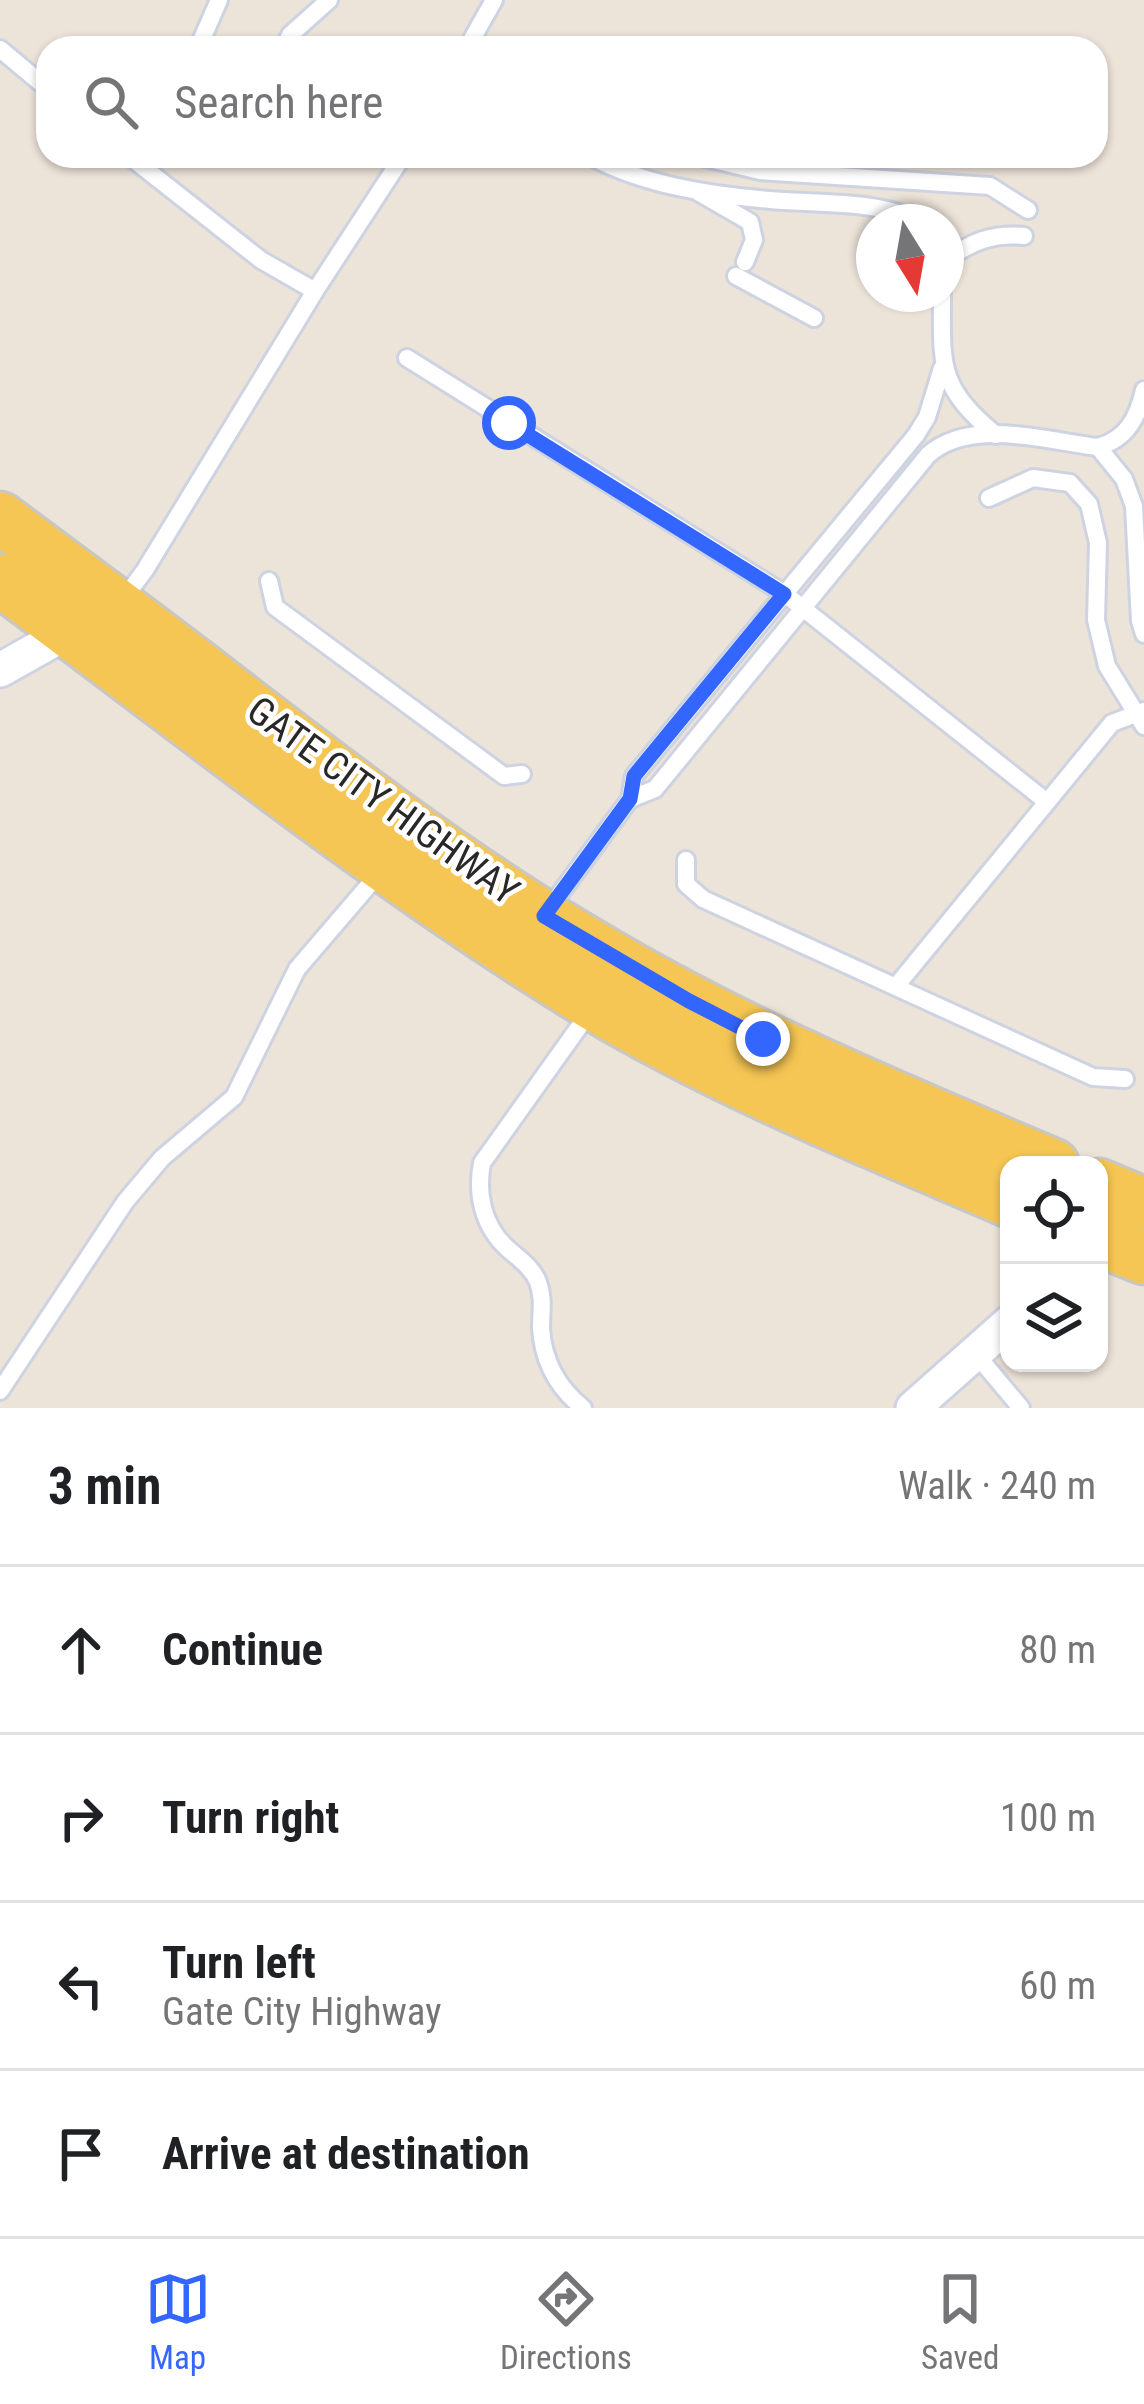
<!DOCTYPE html>
<meta charset="utf-8">
<style>
:root{--surface:#fff;--page:#f2f2f2;--text:#202124;--muted:#757577;--line:#e0e0e0;--accent:#3365ff}
body{margin:0;font-family:"Roboto Condensed",sans-serif;background:var(--page);color:var(--text)}
.controls{position:absolute;right:36px;bottom:36px;display:grid;overflow:hidden;border-radius:24px;box-shadow:0 3px 9px #0004}
.controls button{width:108px;height:108px;display:grid;place-items:center;padding:0;border:0;border-bottom:3px solid var(--line);background:var(--surface);color:var(--text);font:60px sans-serif}
.compass{position:absolute;left:856px;top:204px;width:108px;height:108px;border-radius:50%;background:var(--surface);box-shadow:0 3px 9px #0004;rotate:169deg}
.stop{position:absolute;width:36px;height:36px;margin:-27px;border:9px solid #3365ff;border-radius:50%;background:#fff}
.stop.end{background:#3365ff;border-color:#fff;box-shadow:0 3px 12px #0008}
.list{margin:0;padding:0;list-style:none}
h2{display:flex;justify-content:space-between;align-items:center;height:156px;margin:0;padding:0 48px;font-size:51px}
h2 small{font-size:39px;font-weight:400;color:var(--muted)}
.list li{display:grid;grid-template-columns:78px 1fr auto;gap:36px;align-items:center;box-sizing:border-box;height:168px;padding:0 48px;border-top:3px solid var(--line)}
.list b{display:block;font-size:45px;white-space:nowrap}
.list p{margin:0;font-size:39px;white-space:nowrap;color:var(--muted)}
.list em{font-size:39px;font-style:normal;color:var(--muted)}
.icon{flex:none;width:66px;height:66px;fill:none;stroke:currentColor;stroke-width:2;stroke-linecap:round;stroke-linejoin:round}
.map{position:relative;flex:none;width:1144px;height:1408px;overflow:hidden}
.search{position:absolute;background:var(--surface);box-shadow:0 3px 9px #0004;left:36px;right:36px;top:36px;height:132px;display:flex;align-items:center;gap:30px;box-sizing:border-box;padding:0 42px;border-radius:36px;color:var(--muted);font-size:45px}
.sheet{height:828px;background:var(--surface)}
nav{display:flex;justify-content:space-around;align-items:center;box-sizing:border-box;height:168px;border-top:3px solid var(--line);background:var(--surface);font-size:33px;color:var(--muted)}
nav a{display:grid;justify-items:center;gap:6px}
nav .on{color:var(--accent)}
.map>svg:first-child{display:block}
</style>
<div class="map">
<svg width="1144" height="1408" viewBox="0 0 1144 1408">
<rect width="100%" height="100%" fill="#ece3d9"/>
<g fill="none" stroke-linecap="round" stroke-linejoin="round">
<defs>
<g id="service">
<path d="M198,48L219,0"/>
<path d="M284,48L290,35L329,0"/>
<path d="M467,48L494,0"/>
<path d="M0,49L48,89"/>
<path d="M129,156L261,260L315,291"/>
<path d="M590,156C643,185 710,195 770,200C810,204 886,200 917,222"/>
<path d="M697,156L760,171L990,186L1028,210"/>
<path d="M698,192L750,222L754,240L745,262"/>
<path d="M946,260C971,242 992,233 1024,236"/>
<path d="M736,276L814,318"/>
<path d="M942,294C942,365 937,386 996,435"/>
<path d="M407,358L785,594L1047,802"/>
<path d="M1098,447C1127,439 1138,417 1144,390"/>
<path d="M989,498L1033,478L1070,483L1089,504L1098,543L1096,620L1107,666L1144,726"/>
<path d="M269,581L275,607L504,776L522,774"/>
<path d="M122,601L145,570L315,291L403,156"/>
<path d="M630,799L655,789L928,455C970,417 1047,441 1098,447L1124,479L1134,506L1140,621L1144,634"/>
<path d="M686,860V884L703,899L1093,1077L1125,1079"/>
<path d="M548,910L630,799L634,776L916,435L927,417L942,368"/>
<path d="M897,985L1112,723L1144,711"/>
<path d="M975,1353L1021,1408"/>
<path d="M0,1391L125,1202L162,1158L234,1097L297,969L381,871"/>
<path d="M583,1408C558,1388 543,1361 541,1328C541,1312 544,1298 538,1282C532,1267 519,1259 507,1248C483,1226 476,1194 482,1163L591,1010"/>
</g>
<g id="minor">
<path d="M0,670L82,624"/>
<path d="M913,1408L1009,1323"/>
</g>
<g id="primary">
<path d="M0,518C76,575 152,630 226,688C342,777 458,867 584,941C733,1031 892,1097 1053,1165"/>
<path d="M0,580C194,724 384,877 591,1003C723,1082 867,1140 1009,1201"/>
<path d="M1099,1185L1144,1204"/>
<path d="M1099,1240L1144,1258"/>
</g>
</defs>
<!-- service casing -->
<use href="#service" stroke="#ced3e2" stroke-width="22"/>
<!-- minor casing -->
<use href="#minor" stroke="#ced3e2" stroke-width="39"/>
<!-- primary casing -->
<use href="#primary" stroke="#c7c7c7" stroke-width="57"/>
<!-- service -->
<use href="#service" stroke="#fff" stroke-width="16"/>
<!-- minor -->
<use href="#minor" stroke="#fff" stroke-width="33"/>
<!-- primary -->
<use href="#primary" stroke="#f6c654" stroke-width="51"/>
</g>
<g fill="none" stroke-linecap="round" stroke-linejoin="round">
<!-- route -->
<path stroke="#3365ff" stroke-width="15" d="M509,423L784,594L634,776L630,799L544,916L689,1001L763,1039"/>
</g>
<g text-anchor="middle" dominant-baseline="central" stroke-width="9" stroke-linejoin="round" paint-order="stroke">
<!-- street labels -->
<g font-size="39" fill="#282828" stroke="#fff">
<text transform="translate(383 801) rotate(36)">GATE CITY HIGHWAY</text>
</g>
</g>
</svg>
<div class="controls">
<button><svg class="icon" aria-label="locate" viewBox="0 0 24 24"><circle cx="12" cy="12" r="6"/><path d="M12 2v4M12 18v4M2 12h4M18 12h4"/></svg></button>
<button><svg class="icon" aria-label="layers" viewBox="0 0 24 24"><path d="M12 4l9 5-9 5-9-5zM3 14l9 5 9-5"/></svg></button>
</div>
<svg class="compass" viewBox="-18 -18 36 36"><path d="M0-13l5 13h-10z" fill="#e53935"/><path d="M0 13l5-13h-10z" fill="#757577"/></svg>
<div class="stop" style="left:509px;top:423px"></div>
<div class="stop end" style="left:763px;top:1039px"></div>
<div class="search"><svg class="icon" aria-label="search" viewBox="0 0 24 24"><circle cx="10" cy="10" r="6"/><path d="M15 15l6 6"/></svg>Search here</div>
</div>
<section class="sheet">
<h2>3 min<small>Walk · 240 m</small></h2>
<ul class="list">
<li><svg class="icon" aria-label="ahead" viewBox="0 0 24 24"><path d="M12 20V5M6 11l6-6 6 6"/></svg><div><b>Continue</b></div><em>80 m</em></li>
<li><svg class="icon" aria-label="right" viewBox="0 0 24 24"><path d="M7 20v-9h11M14 6l5 5-5 5"/></svg><div><b>Turn right</b></div><em>100 m</em></li>
<li><svg class="icon" aria-label="left" viewBox="0 0 24 24"><path d="M17 20v-9H6M10 6l-5 5 5 5"/></svg><div><b>Turn left</b><p>Gate City Highway</p></div><em>60 m</em></li>
<li><svg class="icon" aria-label="arrive" viewBox="0 0 24 24"><path d="M6 21V4h12l-3 4 3 4H6"/></svg><div><b>Arrive at destination</b></div></li>
</ul>
</section>
<nav>
<a class="on"><svg class="icon" aria-label="map" viewBox="0 0 24 24"><path d="M3 6l6-2 6 2 6-2v14l-6 2-6-2-6 2zM9 4v14M15 6v14"/></svg>Map</a>
<a><svg class="icon" aria-label="directions" viewBox="0 0 24 24"><path d="M12 3l9 9-9 9-9-9zM9 14v-3h6M13 9l2 2-2 2"/></svg>Directions</a>
<a><svg class="icon" aria-label="saved" viewBox="0 0 24 24"><path d="M7 4h10v16l-5-4-5 4z"/></svg>Saved</a>
</nav>
